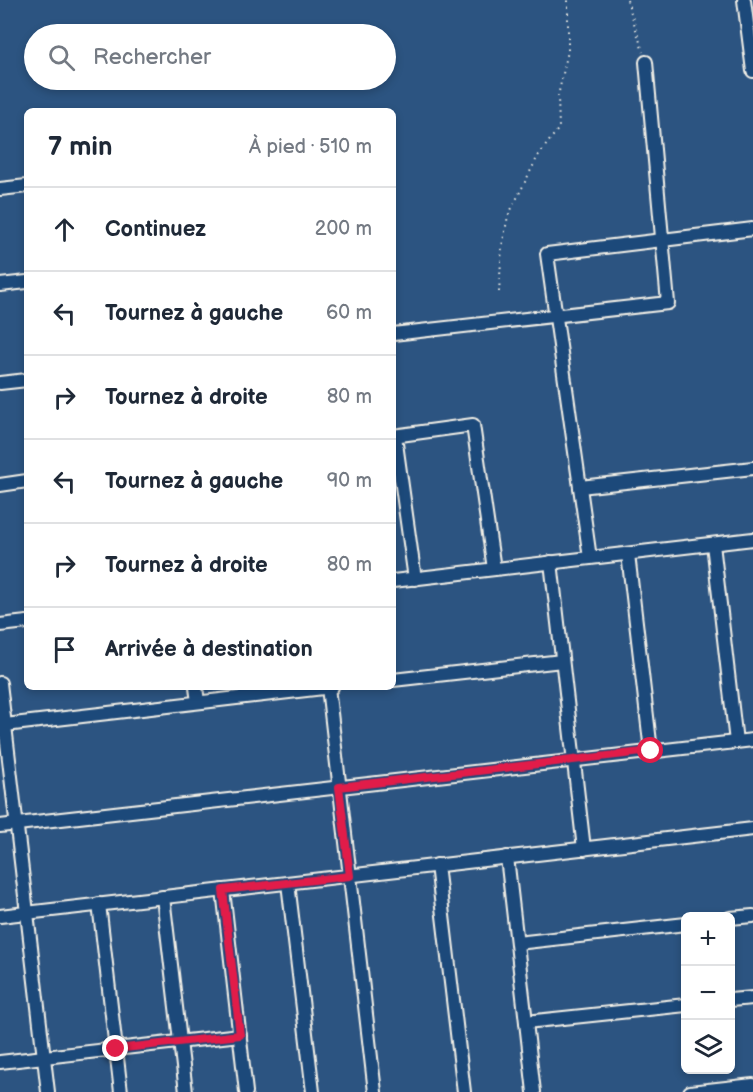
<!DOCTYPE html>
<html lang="fr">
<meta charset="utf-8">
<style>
:root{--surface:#fff;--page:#f6f6f7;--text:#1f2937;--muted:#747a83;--line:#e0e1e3}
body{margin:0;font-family:"Balsamiq Sans",sans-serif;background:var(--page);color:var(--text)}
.controls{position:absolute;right:18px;bottom:18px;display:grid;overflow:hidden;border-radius:9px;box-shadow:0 3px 9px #0003}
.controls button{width:54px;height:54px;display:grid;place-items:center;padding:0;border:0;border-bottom:2px solid var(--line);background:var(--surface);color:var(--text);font:30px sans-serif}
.stop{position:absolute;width:18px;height:18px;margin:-14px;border:4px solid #e11d48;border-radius:50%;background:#fff}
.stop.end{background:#e11d48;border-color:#fff;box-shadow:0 2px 6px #0008}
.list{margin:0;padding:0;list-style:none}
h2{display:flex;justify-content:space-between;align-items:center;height:78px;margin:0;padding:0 24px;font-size:26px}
h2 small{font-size:20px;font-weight:400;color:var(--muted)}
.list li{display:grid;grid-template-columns:39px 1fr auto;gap:18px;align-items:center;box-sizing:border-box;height:84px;padding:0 24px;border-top:2px solid var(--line)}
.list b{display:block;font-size:22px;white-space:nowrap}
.list em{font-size:20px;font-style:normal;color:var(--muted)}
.icon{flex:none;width:33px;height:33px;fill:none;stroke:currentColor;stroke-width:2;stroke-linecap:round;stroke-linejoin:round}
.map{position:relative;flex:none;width:753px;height:1092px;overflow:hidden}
.search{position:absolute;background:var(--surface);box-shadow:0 3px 9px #0003;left:24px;top:24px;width:372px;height:66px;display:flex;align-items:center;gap:15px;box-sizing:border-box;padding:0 21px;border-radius:33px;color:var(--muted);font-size:22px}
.panel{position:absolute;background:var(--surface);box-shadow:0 3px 9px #0003;left:24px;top:108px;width:372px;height:582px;border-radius:9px}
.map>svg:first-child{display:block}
</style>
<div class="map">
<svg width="753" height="1092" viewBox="0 0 753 1092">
<rect width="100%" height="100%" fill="#2c5481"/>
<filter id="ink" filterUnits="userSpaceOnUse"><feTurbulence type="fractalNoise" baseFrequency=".0167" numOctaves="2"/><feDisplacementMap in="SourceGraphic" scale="12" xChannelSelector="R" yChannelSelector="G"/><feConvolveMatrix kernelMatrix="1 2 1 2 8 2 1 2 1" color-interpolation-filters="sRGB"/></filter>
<g filter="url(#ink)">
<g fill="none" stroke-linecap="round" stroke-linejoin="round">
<defs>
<g id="minor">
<path d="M744,0L753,71"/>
<path d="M0,189L27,186"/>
<path d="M0,285L27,282"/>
<path d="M393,334L668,303L646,62"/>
<path d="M0,383L27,380"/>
<path d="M393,436L473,425L494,569"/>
<path d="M395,436L415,579"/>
<path d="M0,485L27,481"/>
<path d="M580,487L753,468"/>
<path d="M713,544L736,742"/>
<path d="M628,554L651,751"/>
<path d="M590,558L547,254L753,229"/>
<path d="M551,562L584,849"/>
<path d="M393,581L753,539"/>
<path d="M0,625L27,622"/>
<path d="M393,680L562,661"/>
<path d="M0,683L48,1092"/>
<path d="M196,687L198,702"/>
<path d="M328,687L375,1092"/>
<path d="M5,725L332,687"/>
<path d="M0,826L753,740"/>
<path d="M507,857L534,1092"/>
<path d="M437,865L464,1092"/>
<path d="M288,883L313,1092"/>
<path d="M223,890L246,1092"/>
<path d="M163,897L186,1092"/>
<path d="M99,904L121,1092"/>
<path d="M0,916L753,829"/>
<path d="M730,918L753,916"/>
<path d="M517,943L686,924"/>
<path d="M730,1000L753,998"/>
<path d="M526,1022L686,1005"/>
<path d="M0,1062L240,1035"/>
<path d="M690,1092L753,1085"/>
</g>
</defs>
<!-- minor casing -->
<use href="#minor" stroke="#f4f1e8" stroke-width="16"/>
<!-- path -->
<g stroke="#f4f1e8" stroke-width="2" stroke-dasharray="1.5 4.5" stroke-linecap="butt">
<path d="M627,0L643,52"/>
<path d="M499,292L502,246L508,216L538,156L559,128L558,96L568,51V0"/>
</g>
<!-- minor -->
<use href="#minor" stroke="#1f4a7a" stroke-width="12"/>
</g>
</g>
<g fill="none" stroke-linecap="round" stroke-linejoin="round" filter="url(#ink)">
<!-- route -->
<path stroke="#e11d48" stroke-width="8" d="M116,1049L240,1035L223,890L350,876L339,787L651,751"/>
</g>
</svg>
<div class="controls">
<button>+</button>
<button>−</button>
<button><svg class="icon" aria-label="layers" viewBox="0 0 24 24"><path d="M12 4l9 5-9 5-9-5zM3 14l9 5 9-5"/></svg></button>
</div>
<div class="stop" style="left:651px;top:751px"></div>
<div class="stop end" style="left:116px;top:1049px"></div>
<div class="search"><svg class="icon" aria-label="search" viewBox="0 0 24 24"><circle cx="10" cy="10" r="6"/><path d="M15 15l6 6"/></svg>Rechercher</div>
<section class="panel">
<h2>7 min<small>À pied · 510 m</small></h2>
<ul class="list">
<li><svg class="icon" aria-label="ahead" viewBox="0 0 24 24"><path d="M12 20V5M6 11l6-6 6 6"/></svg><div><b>Continuez</b></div><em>200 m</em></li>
<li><svg class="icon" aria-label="left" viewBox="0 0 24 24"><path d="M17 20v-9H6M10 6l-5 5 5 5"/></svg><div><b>Tournez à gauche</b></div><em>60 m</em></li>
<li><svg class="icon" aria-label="right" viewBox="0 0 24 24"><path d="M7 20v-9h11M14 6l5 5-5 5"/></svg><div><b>Tournez à droite</b></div><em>80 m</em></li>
<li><svg class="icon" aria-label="left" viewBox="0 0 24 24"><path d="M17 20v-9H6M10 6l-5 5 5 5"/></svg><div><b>Tournez à gauche</b></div><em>90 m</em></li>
<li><svg class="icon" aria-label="right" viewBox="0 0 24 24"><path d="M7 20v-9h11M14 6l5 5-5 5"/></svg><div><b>Tournez à droite</b></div><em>80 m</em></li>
<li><svg class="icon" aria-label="arrive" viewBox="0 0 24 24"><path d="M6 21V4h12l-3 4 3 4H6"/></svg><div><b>Arrivée à destination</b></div></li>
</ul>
</section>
</div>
